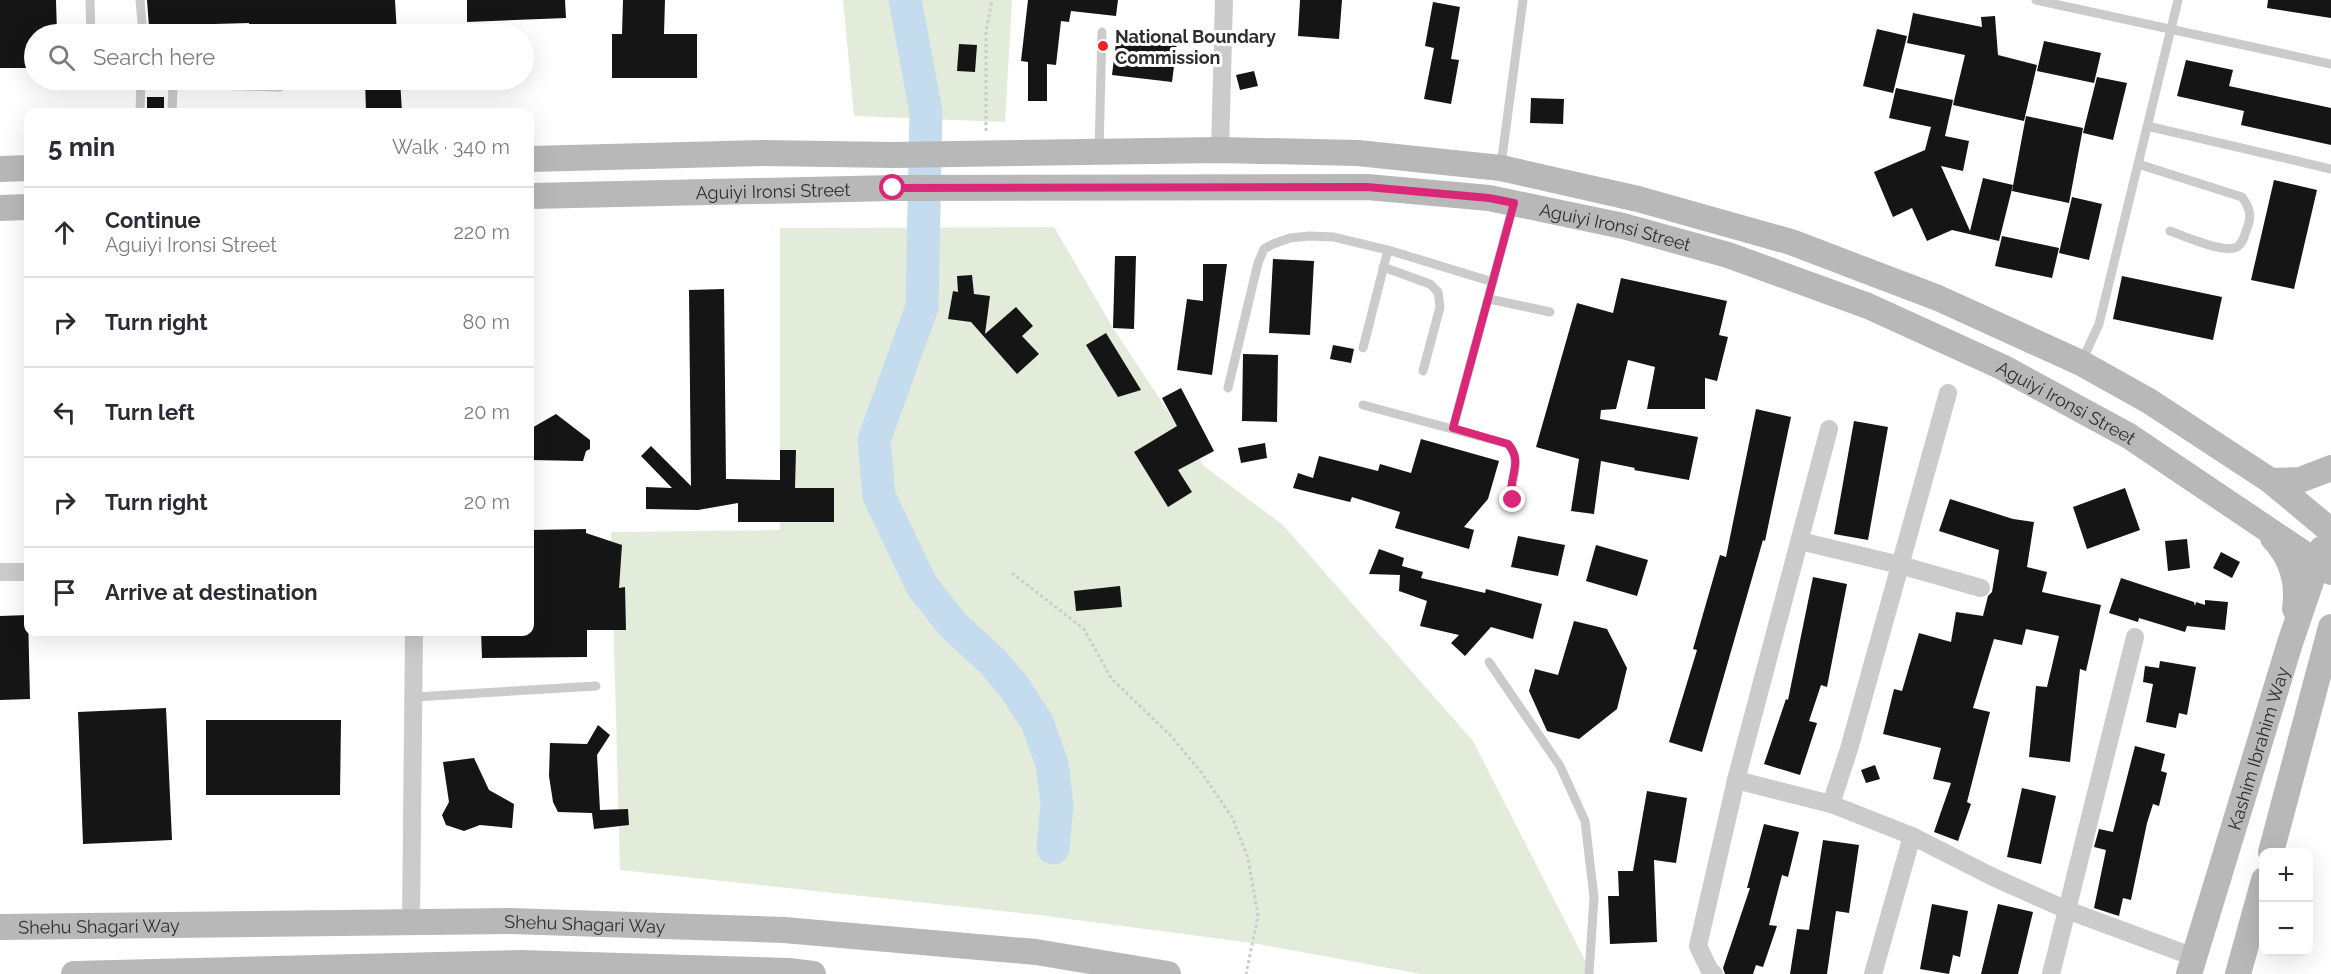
<!DOCTYPE html>
<meta charset="utf-8">
<style>
:root{--surface:#fff;--page:#f2f2f3;--text:#2b2b33;--muted:#7c7c81;--line:#e1e1e2}
body{margin:0;font-family:Raleway,sans-serif;background:var(--page);color:var(--text)}
.controls{position:absolute;right:18px;bottom:18px;display:grid;overflow:hidden;border-radius:12px;box-shadow:0 6px 24px #0002}
.controls button{width:54px;height:54px;display:grid;place-items:center;padding:0;border:0;border-bottom:2px solid var(--line);background:var(--surface);color:var(--text);font:30px sans-serif}
.stop{position:absolute;width:18px;height:18px;margin:-14px;border:4px solid #db2777;border-radius:50%;background:#fff}
.stop.end{background:#db2777;border-color:#fff;box-shadow:0 2px 6px #0008}
.list{margin:0;padding:0;list-style:none}
h2{display:flex;justify-content:space-between;align-items:center;height:78px;margin:0;padding:0 24px;font-size:26px}
h2 small{font-size:20px;font-weight:400;color:var(--muted)}
.list li{display:grid;grid-template-columns:39px 1fr auto;gap:18px;align-items:center;box-sizing:border-box;height:90px;padding:0 24px;border-top:2px solid var(--line)}
.list b{display:block;font-size:22px;white-space:nowrap}
.list p{margin:0;font-size:20px;white-space:nowrap;color:var(--muted)}
.list em{font-size:20px;font-style:normal;color:var(--muted)}
.icon{flex:none;width:33px;height:33px;fill:none;stroke:currentColor;stroke-width:2;stroke-linecap:round;stroke-linejoin:round}
.map{position:relative;flex:none;width:2331px;height:974px;overflow:hidden}
.search{position:absolute;background:var(--surface);box-shadow:0 6px 24px #0002;left:24px;top:24px;width:510px;height:66px;display:flex;align-items:center;gap:15px;box-sizing:border-box;padding:0 21px;border-radius:33px;color:var(--muted);font-size:22px}
.panel{position:absolute;background:var(--surface);box-shadow:0 6px 24px #0002;left:24px;top:108px;width:510px;height:528px;border-radius:12px}
.map>svg:first-child{display:block}
</style>
<div class="map">
<svg width="2331" height="974" viewBox="0 0 2331 974">
<rect width="100%" height="100%" fill="#fff"/>
<!-- green -->
<g fill="#e3ecda">
<path d="M843,0H1012L1005,122L854,116Z"/>
<path d="M1054,227L1113,328L1204,466L1283,525L1473,741L1592,974H1421L1252,943L1039,915L620,870L611,532L780,530V228Z"/>
</g>
<g fill="none" stroke-linecap="round" stroke-linejoin="round">
<!-- river -->
<path stroke="#c4dcee" stroke-width="33" d="M905,0L926,111L922,307L874,440L879,496L922,586L953,625L992,661L1014,687L1037,722L1052,764L1057,804L1053,848"/>
</g>
<!-- building -->
<g fill="#151515">
<path d="M0,0H56L57,34H34V68H0Z"/>
<path d="M147,0H395L397,34H275V30L250,31L249,23L214,24L219,34H178L171,26L149,27Z"/>
<path d="M467,0H565L566,18L467,22Z"/>
<path d="M623,0H665L664,34H697V78H612V34H622Z"/>
<path d="M1028,0H1118L1116,16L1071,11L1069,22L1061,21L1056,65L1047,64V101H1028V62L1021,61Z"/>
<path d="M1300,0H1342L1339,39L1298,36Z"/>
<path d="M2268,0H2331V18L2267,8Z"/>
<path d="M1433,2L1460,7L1451,59L1459,60L1451,104L1424,99L1434,48L1425,46Z"/>
<path d="M1913,13L1982,27L1981,17L1995,16L1998,55L2037,65L2024,121L1953,105L1965,55L1907,43Z"/>
<path d="M1877,29L1907,36L1893,93L1863,86Z"/>
<path d="M1117,35L1177,42L1172,82L1112,75Z"/>
<path d="M2044,41L2101,53L2094,83L2037,71Z"/>
<path d="M959,44L977,45L975,72L957,71Z"/>
<path d="M2186,60L2233,70L2229,86L2331,108V145L2241,125L2244,111L2177,96Z"/>
<path d="M1254,71L1258,86L1240,90L1236,75Z"/>
<path d="M2097,77L2127,83L2113,140L2083,133Z"/>
<path d="M365,80H400L402,112H366Z"/>
<path d="M1896,88L1953,100L1945,136L1969,141L1963,171L1941,166L1970,231L1983,178L2013,185L1999,241L1952,230L1927,241L1912,208L1893,217L1874,172L1925,150L1931,127L1889,118Z"/>
<rect x="147" y="97" width="17" height="15"/>
<path d="M1531,98L1564,99L1563,124L1530,123Z"/>
<path d="M2026,116L2083,128L2069,203L2012,191Z"/>
<path d="M2274,180L2317,190L2294,289L2251,280Z"/>
<path d="M2072,197L2102,204L2089,260L2059,253Z"/>
<path d="M2002,236L2059,248L2052,278L1995,266Z"/>
<path d="M1115,256H1136L1134,329L1113,328Z"/>
<path d="M1273,259L1314,261L1310,335L1269,333Z"/>
<path d="M1203,264H1227L1212,375L1177,370L1187,299L1203,301Z"/>
<path d="M972,275L974,294L990,296L985,334L1016,307L1033,326L1022,336L1039,354L1017,374L971,322L948,319L953,291L958,292L957,276Z"/>
<path d="M2122,276L2222,297L2213,340L2113,319Z"/>
<path d="M1621,278L1727,301L1719,335L1728,337L1717,381L1705,378V409H1647L1655,367L1628,360L1616,409L1601,410L1600,419L1698,437L1689,480L1634,470L1635,468L1601,461L1594,514L1571,511L1579,459L1536,447L1577,303L1613,313Z"/>
<path d="M724,289L726,479L780,480V450H796L795,488H834V522H738V503L698,510L646,509V487L672,488L641,456L651,446L691,486L689,290Z"/>
<path d="M1106,333L1141,390L1118,397L1086,345Z"/>
<path d="M1333,345L1354,349L1351,363L1330,359Z"/>
<path d="M1243,354L1278,355L1277,422L1242,421Z"/>
<path d="M1181,388L1214,451L1178,470L1192,492L1168,507L1134,452L1177,426L1162,398Z"/>
<path d="M1756,409L1791,417L1765,541L1763,540L1702,752L1669,742L1697,650L1693,649L1720,555L1726,557Z"/>
<path d="M556,414L590,440V449L586,451L583,461L530,460V429Z"/>
<path d="M1854,421L1888,427L1868,540L1834,534Z"/>
<path d="M1421,439L1499,461L1488,499L1464,527L1474,530L1469,549L1395,528L1400,512L1352,497L1350,502L1293,488L1298,473L1313,478L1319,456L1378,471L1380,464L1411,473Z"/>
<path d="M1265,443L1267,458L1241,463L1238,448Z"/>
<path d="M2125,488L2140,530L2087,549L2073,507Z"/>
<path d="M1950,499L2013,519L2034,522L2027,567L2047,572L2042,592L2101,605L2086,671L2080,669L2070,762L2029,757L2036,686L2047,687L2059,636L2026,629L2022,645L1994,639L1973,708L1990,712L1967,802L1971,804L1958,841L1934,832L1951,783L1933,779L1941,748L1883,734L1894,689L1902,691L1919,633L1951,642L1956,612L1983,616L1988,596L1992,592L1999,550L1939,531Z"/>
<path d="M586,529V533L622,545L619,588L625,587L626,630H587V657L482,658L481,632H530V530Z"/>
<path d="M1518,536L1565,545L1558,576L1511,567Z"/>
<path d="M2187,539L2190,568L2168,571L2165,541Z"/>
<path d="M1596,545L1648,560L1637,596L1586,581Z"/>
<path d="M1379,549L1404,558L1402,566L1423,572L1421,578L1485,593L1486,589L1542,604L1533,639L1491,627L1465,656L1451,643L1459,635L1420,626L1427,601L1399,591L1400,575L1369,574Z"/>
<path d="M2221,552L2240,562L2232,578L2213,568Z"/>
<path d="M1813,577L1847,584L1827,687L1821,685L1809,721L1817,723L1800,775L1764,764L1786,699L1788,700Z"/>
<path d="M2121,578L2194,602L2195,606L2196,602L2205,605V600L2228,602L2225,630L2187,626L2185,632L2139,618L2138,622L2109,613Z"/>
<path d="M1120,586L1122,607L1076,611L1074,591Z"/>
<path d="M28,615L30,699L0,700V616Z"/>
<path d="M1574,621L1607,629L1627,668L1617,709L1579,739L1547,731L1529,691L1535,669L1558,675Z"/>
<path d="M2160,661L2196,667L2187,715L2179,713L2176,728L2146,722L2153,684L2143,682L2145,666L2159,668Z"/>
<path d="M166,708L172,840L83,844L78,712Z"/>
<path d="M206,720H341L340,795H206Z"/>
<path d="M598,725L610,735L597,755L600,810L628,809L629,825L594,829L592,813L558,812L553,802L549,776L550,743L587,744Z"/>
<path d="M2135,746L2165,754L2161,771L2167,773L2159,806L2153,804L2147,823L2131,900L2123,898L2119,916L2094,908L2106,850L2094,847L2099,829L2113,832Z"/>
<path d="M474,758L489,790L514,804L512,828L480,825L464,831L446,825L442,815L449,802L443,762Z"/>
<path d="M1875,765L1880,779L1866,783L1861,770Z"/>
<path d="M2022,788L2056,796L2041,864L2007,857Z"/>
<path d="M1647,791L1687,798L1676,863L1654,860L1657,942L1610,944L1608,896H1619L1618,871H1633Z"/>
<path d="M1764,824L1799,832L1788,877L1782,875L1769,925L1777,926L1763,967L1756,965L1753,974H1725L1723,968L1750,888H1747Z"/>
<path d="M1823,840L1859,845L1849,913L1836,911L1827,974H1790L1797,929L1809,930Z"/>
<path d="M1932,904L1968,911L1960,957L1953,955L1949,974L1920,969Z"/>
<path d="M1998,904L2033,912L2018,974H1981Z"/>
</g>
<g fill="none" stroke-linecap="round" stroke-linejoin="round">
<!-- path -->
<g stroke="#cbcbcb" stroke-width="3" stroke-dasharray="3 3" stroke-linecap="butt">
<path d="M986,131V32L992,0"/>
<path d="M1012,573L1084,629L1111,678L1171,736L1201,772L1232,817L1248,858L1258,916L1246,974"/>
</g>
<!-- service -->
<g stroke="#cbcbcb" stroke-width="9">
<path d="M90,0L91,34"/>
<path d="M140,0L143,34"/>
<path d="M2036,0L2331,64"/>
<path d="M141,84H173"/>
<path d="M140,112L141,80"/>
<path d="M172,112L173,84L280,87L283,83V80"/>
<path d="M2147,126L2331,169"/>
<path d="M1099,150L1102,32"/>
<path d="M2138,164L2242,197C2251,210 2252,217 2246,231C2244,237 2243,243 2237,247C2224,254 2184,236 2170,231"/>
<path d="M1501,165L1523,0"/>
<path d="M1383,267L1430,284L1438,292L1440,307L1423,371"/>
<path d="M1489,299L1550,312"/>
<path d="M1363,348L1388,250"/>
<path d="M2082,361L2099,324L2178,0"/>
<path d="M1228,388L1258,263L1264,249L1273,244L1290,238L1309,236L1334,237L1388,250L1493,282"/>
<path d="M1363,405L1508,444C1527,465 1501,491 1518,504"/>
<path d="M1453,428L1513,206"/>
<path d="M1489,662L1560,766L1585,821L1594,897L1589,974"/>
<path d="M415,697L596,686"/>
</g>
<!-- minor -->
<g stroke="#cbcbcb" stroke-width="18">
<path d="M1220,150L1224,0"/>
<path d="M1800,541L1900,565L1981,588"/>
<path d="M0,572H28"/>
<path d="M1736,780L1831,804L1912,836L1993,877L2067,910L2194,957"/>
<path d="M1831,804L1849,749L1948,393"/>
<path d="M411,921L414,632"/>
<path d="M1714,974L1709,969L1698,946L1736,780L1829,429"/>
<path d="M1873,974L1912,836"/>
<path d="M2051,974L2135,637"/>
</g>
<!-- secondary -->
<g stroke="#b8b8b8" stroke-width="26">
<path d="M530,159L762,153L893,155L1220,150L1358,153L1501,168L1638,199L1791,242L1938,298L2081,363L2149,401L2271,481L2331,531"/>
<path d="M0,169L28,168"/>
<path id="s1" d="M530,196L893,188L1367,187L1489,198L1623,226L1728,255L1868,306L2002,367L2129,436L2331,572"/>
<path d="M0,208L28,207"/>
<path d="M2271,481L2300,480L2331,468"/>
<path d="M2273,538C2292,558 2299,581 2295,609"/>
<path d="M2271,852L2331,627"/>
<path id="s2" d="M0,927L510,921L784,930L1036,952L1168,974"/>
<path d="M74,974L521,963L789,971L813,974"/>
<path id="s3" d="M2189,974L2290,643L2322,549"/>
<path d="M2238,974L2264,880"/>
</g>
</g>
<g fill="none" stroke-linecap="round" stroke-linejoin="round">
<!-- route -->
<path stroke="#db2777" stroke-width="8" d="M893,188L1367,187L1489,198L1514,203L1453,428L1508,444C1525,463 1506,479 1513,500"/>
</g>
<!-- markers -->
<circle fill="#f32128" stroke="#fff" stroke-width="2" cx="1103" cy="46" r="6"/>
<g text-anchor="middle" dominant-baseline="central" stroke-width="6" stroke-linejoin="round" paint-order="stroke">
<!-- poi labels -->
<g font-size="18" font-weight="bold" fill="#2e2e2e" stroke="#fff" text-anchor="start">
<text x="1115" y="36">National Boundary<tspan x="1115" dy="21">Commission</tspan></text>
</g>
<!-- street labels -->
<g font-size="18" fill="#2e2e2e" stroke="#fff">
<text stroke="none"><textPath href="#s1" startOffset="243">Aguiyi Ironsi Street</textPath></text>
<text stroke="none"><textPath href="#s1" startOffset="1089">Aguiyi Ironsi Street</textPath></text>
<text stroke="none"><textPath href="#s1" startOffset="1575">Aguiyi Ironsi Street</textPath></text>
<text stroke="none"><textPath href="#s3" startOffset="236">Kashim Ibrahim Way</textPath></text>
<text stroke="none"><textPath href="#s2" startOffset="585">Shehu Shagari Way</textPath></text>
<text stroke="none"><textPath href="#s2" startOffset="99">Shehu Shagari Way</textPath></text>
</g>
</g>
</svg>
<div class="controls">
<button>+</button>
<button>−</button>
</div>
<div class="stop" style="left:893px;top:188px"></div>
<div class="stop end" style="left:1513px;top:500px"></div>
<div class="search"><svg class="icon" aria-label="search" viewBox="0 0 24 24"><circle cx="10" cy="10" r="6"/><path d="M15 15l6 6"/></svg>Search here</div>
<section class="panel">
<h2>5 min<small>Walk · 340 m</small></h2>
<ul class="list">
<li><svg class="icon" aria-label="ahead" viewBox="0 0 24 24"><path d="M12 20V5M6 11l6-6 6 6"/></svg><div><b>Continue</b><p>Aguiyi Ironsi Street</p></div><em>220 m</em></li>
<li><svg class="icon" aria-label="right" viewBox="0 0 24 24"><path d="M7 20v-9h11M14 6l5 5-5 5"/></svg><div><b>Turn right</b></div><em>80 m</em></li>
<li><svg class="icon" aria-label="left" viewBox="0 0 24 24"><path d="M17 20v-9H6M10 6l-5 5 5 5"/></svg><div><b>Turn left</b></div><em>20 m</em></li>
<li><svg class="icon" aria-label="right" viewBox="0 0 24 24"><path d="M7 20v-9h11M14 6l5 5-5 5"/></svg><div><b>Turn right</b></div><em>20 m</em></li>
<li><svg class="icon" aria-label="arrive" viewBox="0 0 24 24"><path d="M6 21V4h12l-3 4 3 4H6"/></svg><div><b>Arrive at destination</b></div></li>
</ul>
</section>
</div>
